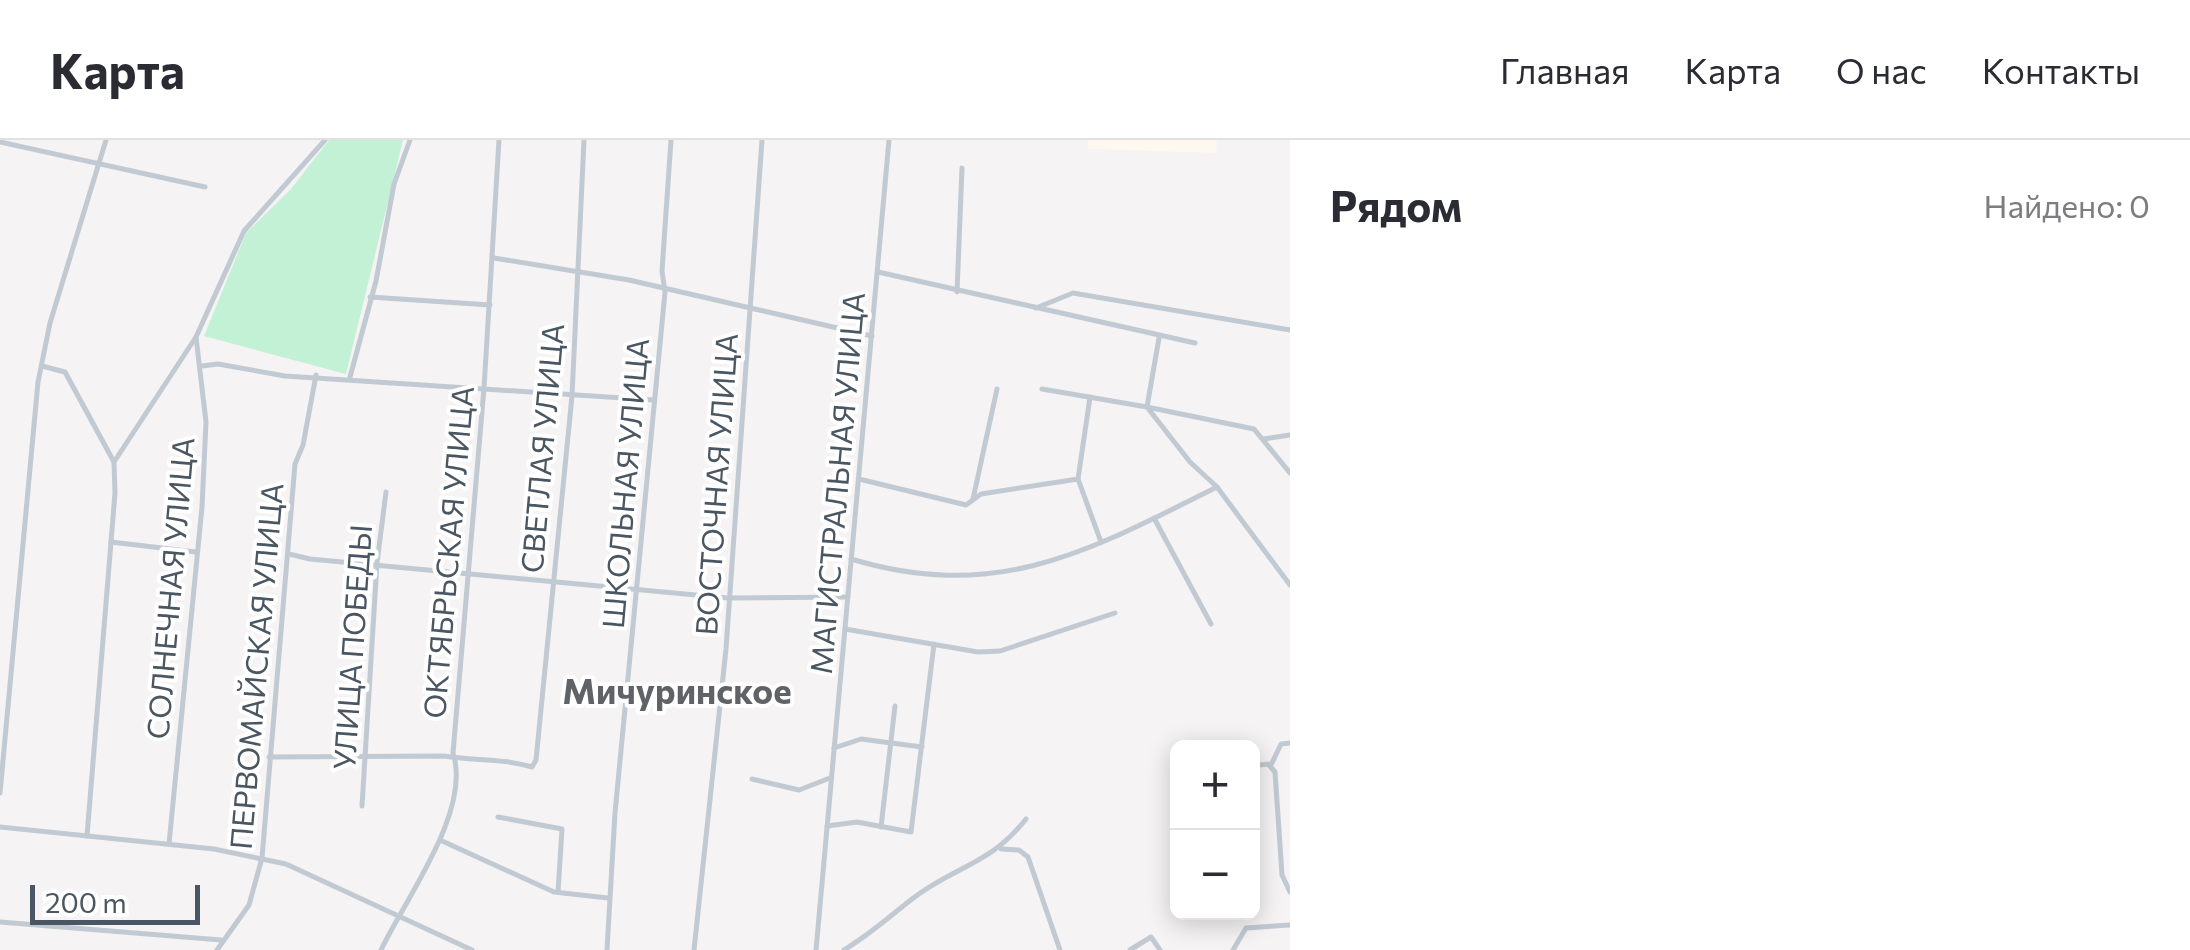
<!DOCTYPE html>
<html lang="ru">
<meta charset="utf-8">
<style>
:root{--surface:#fff;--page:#f2f2f3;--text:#2b2b33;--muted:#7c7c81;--line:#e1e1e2}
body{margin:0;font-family:Commissioner,sans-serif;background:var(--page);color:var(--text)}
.controls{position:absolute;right:30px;bottom:30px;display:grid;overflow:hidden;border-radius:15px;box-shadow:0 5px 25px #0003}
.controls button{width:90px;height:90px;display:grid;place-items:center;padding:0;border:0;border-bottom:2px solid var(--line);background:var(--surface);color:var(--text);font:50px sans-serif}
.scale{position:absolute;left:30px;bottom:25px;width:170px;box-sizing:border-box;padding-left:10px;border:5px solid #4a5661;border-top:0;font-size:28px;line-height:35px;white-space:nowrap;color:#4a5661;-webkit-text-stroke:8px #fff;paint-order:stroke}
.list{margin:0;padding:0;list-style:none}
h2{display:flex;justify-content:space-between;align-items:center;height:130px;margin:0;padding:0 40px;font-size:42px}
h2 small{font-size:32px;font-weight:400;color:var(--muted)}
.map{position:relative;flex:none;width:1290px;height:810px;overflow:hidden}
header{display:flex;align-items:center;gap:60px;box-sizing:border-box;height:140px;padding:0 50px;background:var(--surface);border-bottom:2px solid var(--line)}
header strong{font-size:48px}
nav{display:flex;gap:55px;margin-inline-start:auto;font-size:35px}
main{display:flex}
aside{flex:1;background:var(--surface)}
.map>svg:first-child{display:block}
</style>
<header>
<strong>Карта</strong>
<nav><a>Главная</a><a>Карта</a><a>О нас</a><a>Контакты</a></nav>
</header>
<main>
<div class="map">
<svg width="1290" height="810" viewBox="0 0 1290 810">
<rect width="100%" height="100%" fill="#f5f3f3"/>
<!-- commercial -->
<path fill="#fdf9ef" d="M1088,0H1217L1216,13L1088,9Z"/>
<!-- green -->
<path fill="#c3f1d5" d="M329,0H403L346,234L204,196L246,93L291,49Z"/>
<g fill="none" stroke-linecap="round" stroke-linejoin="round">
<!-- minor -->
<g stroke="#c1cad2" stroke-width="5">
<path d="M0,2L205,47"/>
<path d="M494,118L629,140L872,196"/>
<path d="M878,132L1195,203"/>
<path d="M957,152L962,28"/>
<path d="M370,157L490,165"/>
<path d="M1036,168L1073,153L1290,190"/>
<path d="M1159,198L1147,267L1254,289L1290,333"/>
<path d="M42,226L65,232L114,322L115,353L87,696"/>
<path d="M202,226L218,224L285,236L654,260"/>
<path d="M350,237L376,141L394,44L410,0"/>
<path d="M1042,249L1147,267L1190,322L1217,347L1290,445"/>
<path d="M1264,299L1290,295"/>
<path d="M114,322L196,197L244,91L325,0"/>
<path d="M859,339L966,365L981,354L1078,339L1090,257"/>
<path d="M1078,339L1101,402"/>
<path d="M973,359L997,249"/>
<path d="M1154,378L1211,484"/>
<path d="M111,402L196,412"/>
<path d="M289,414L310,419L728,458L848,457"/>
<path d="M851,419C998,463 1089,411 1217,347"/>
<path d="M845,489L978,512L1000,511L1115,473"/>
<path d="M834,608L861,599L922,607"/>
<path d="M269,617L444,616C474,621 502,618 532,627L536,620L572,256L584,0"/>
<path d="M1271,625L1281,604L1290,603"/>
<path d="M1252,626L1268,624L1275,632L1282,735L1290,752"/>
<path d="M752,639L799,650L830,638"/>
<path d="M0,653L38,242L50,183L106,0"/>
<path d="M362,666L377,423L386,352"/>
<path d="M498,677L562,689L558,752"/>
<path d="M827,686L857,682L911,692L934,504"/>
<path d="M0,687L214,709L286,724L472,810"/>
<path d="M881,687L895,566"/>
<path d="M440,700L554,752L608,758"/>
<path d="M169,704L202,367L206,282L196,197"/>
<path d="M1001,709L1019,710L1028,717L1060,810"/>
<path d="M0,782L221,800"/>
<path d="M217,810L249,765L262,718L295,324L303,305L316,235"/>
<path d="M381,810C405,759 472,671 453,613L484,248L499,0"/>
<path d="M607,810L615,673L665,152L662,131L671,0"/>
<path d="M694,810L726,509L762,0"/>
<path d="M816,810L889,0"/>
<path d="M844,810C869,795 889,777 912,759C954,726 989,726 1026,679"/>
<path d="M1130,810L1151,797L1160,810"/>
<path d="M1233,810L1246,788L1290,785"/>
</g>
</g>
<g text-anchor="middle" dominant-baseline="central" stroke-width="8" stroke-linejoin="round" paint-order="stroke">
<!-- street labels -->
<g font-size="30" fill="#4a5661" stroke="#fff">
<text transform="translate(541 308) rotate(-85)">СВЕТЛАЯ УЛИЦА</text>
<text transform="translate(624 343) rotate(-85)">ШКОЛЬНАЯ УЛИЦА</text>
<text transform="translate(836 343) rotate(-85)">МАГИСТРАЛЬНАЯ УЛИЦА</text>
<text transform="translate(715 344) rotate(-86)">ВОСТОЧНАЯ УЛИЦА</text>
<text transform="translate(447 412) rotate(-85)">ОКТЯБРЬСКАЯ УЛИЦА</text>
<text transform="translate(169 448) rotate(-85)">СОЛНЕЧНАЯ УЛИЦА</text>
<text transform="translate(351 507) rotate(-86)">УЛИЦА ПОБЕДЫ</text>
<text transform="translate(255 526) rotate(-85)">ПЕРВОМАЙСКАЯ УЛИЦА</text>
</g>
<!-- quarter labels -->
<g font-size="35" font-weight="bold" fill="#5f6368" stroke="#fff">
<text x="677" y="549">Мичуринское</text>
</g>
</g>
</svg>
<div class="controls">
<button>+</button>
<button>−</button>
</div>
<div class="scale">200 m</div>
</div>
<aside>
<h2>Рядом<small>Найдено: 0</small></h2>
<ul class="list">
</ul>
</aside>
</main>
